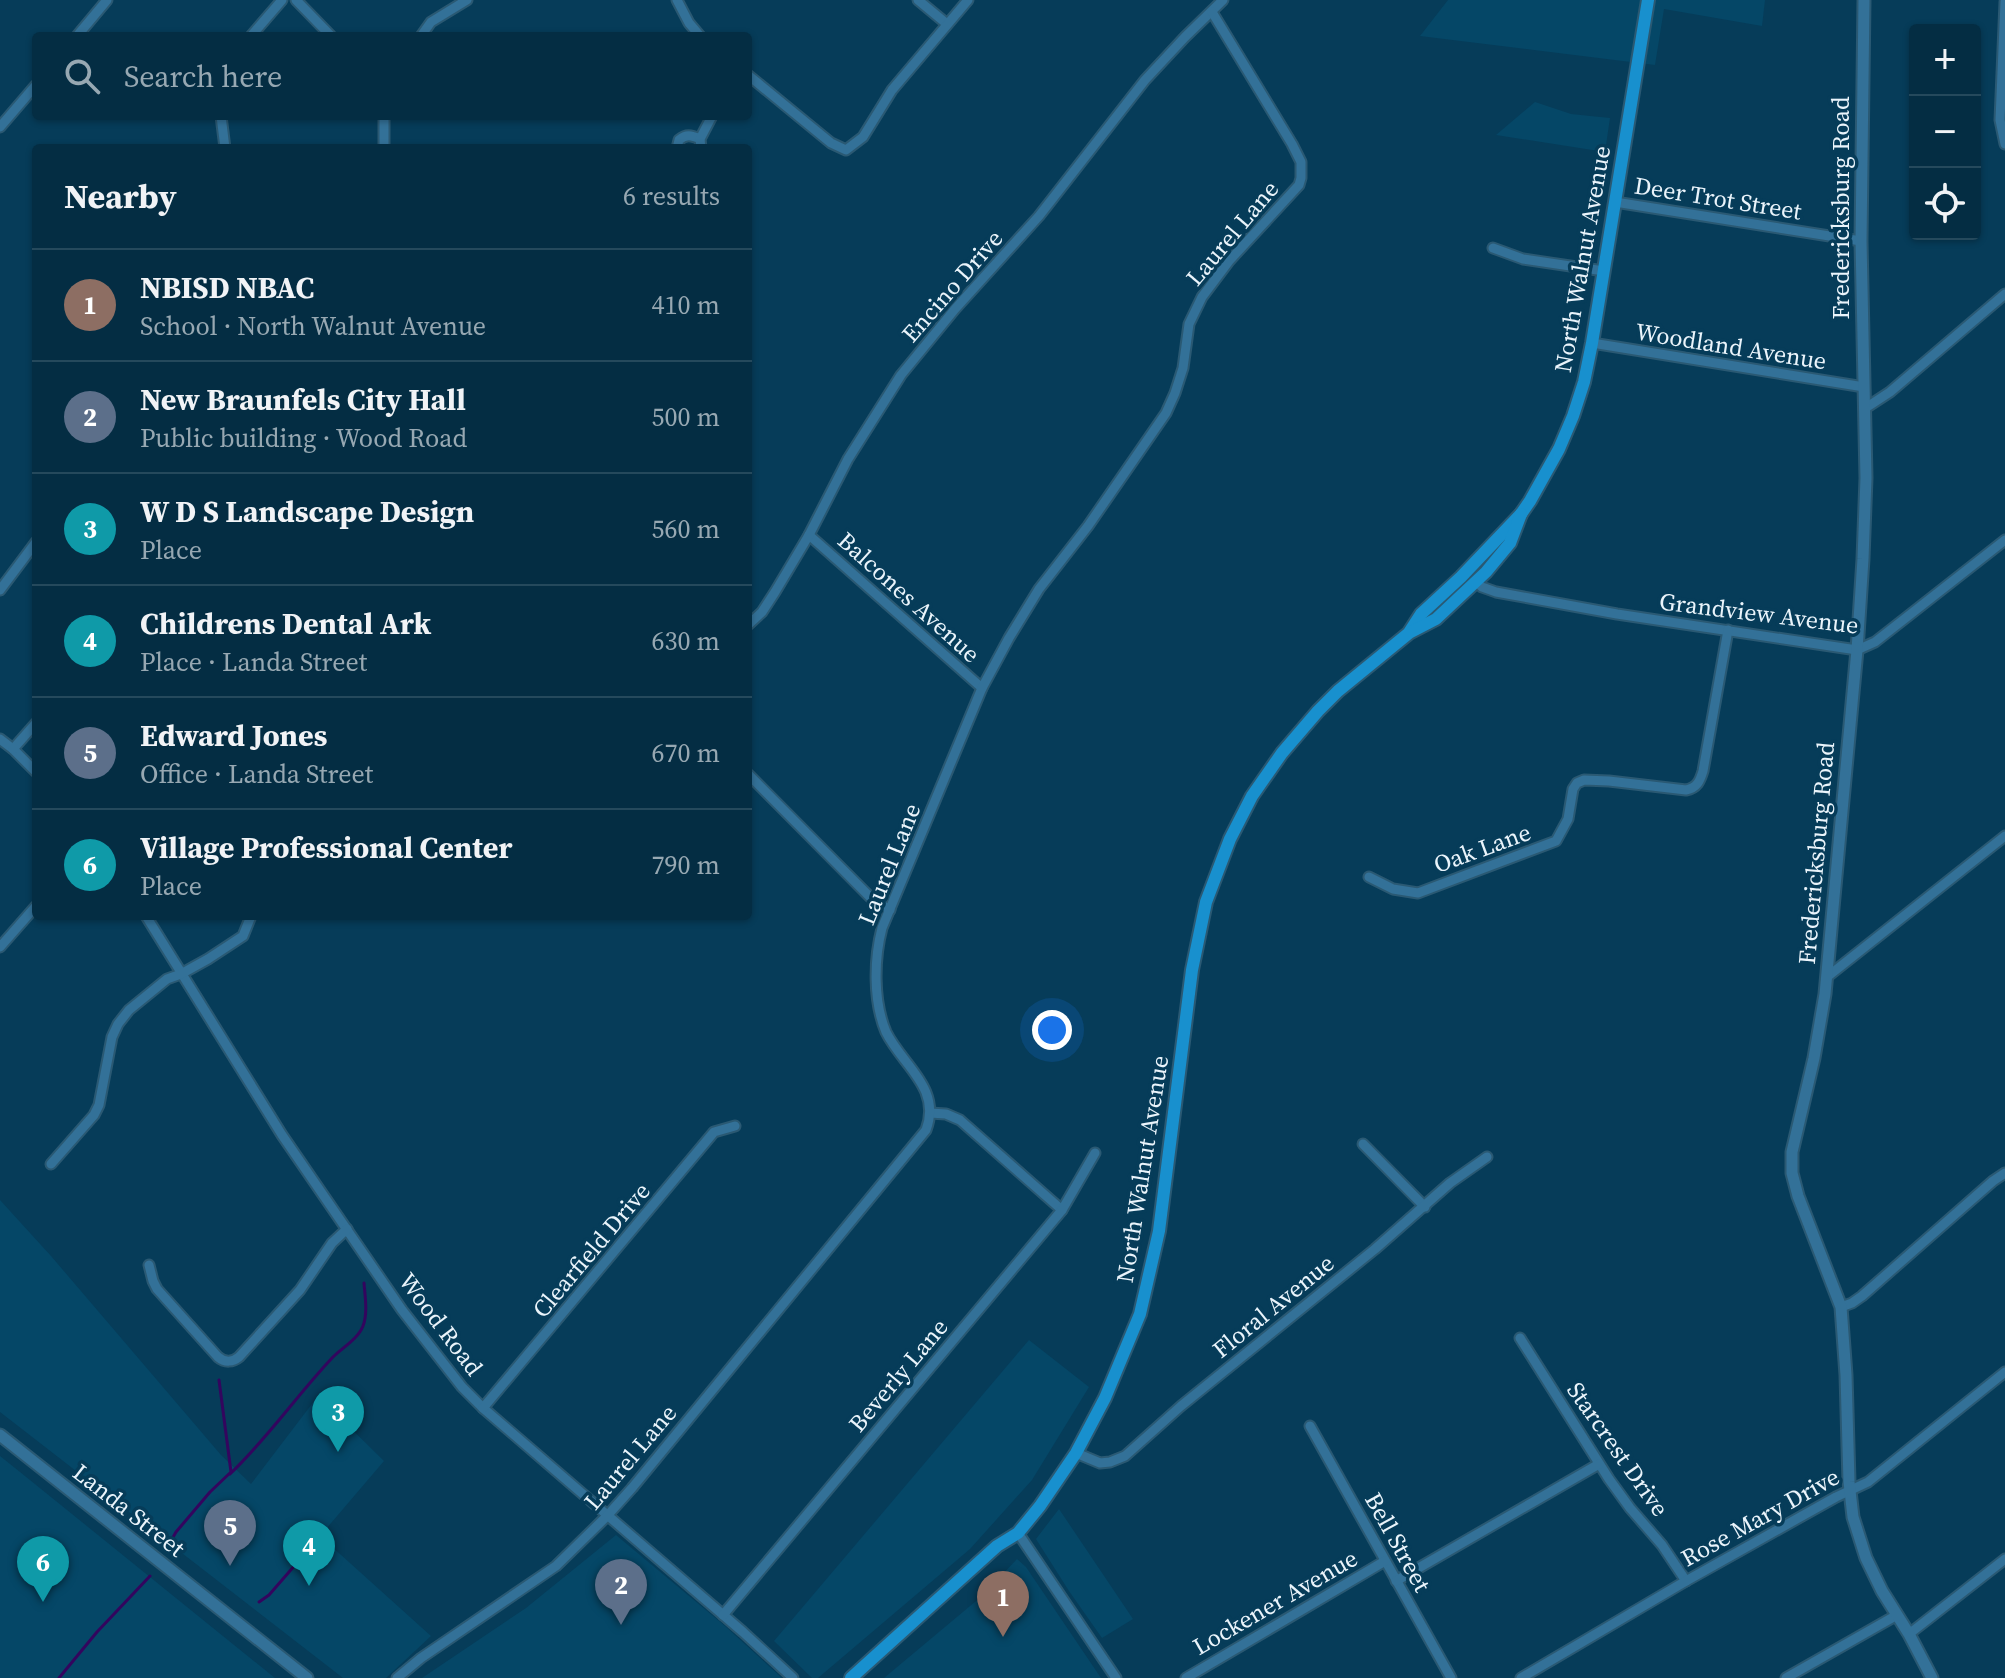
<!DOCTYPE html>
<meta charset="utf-8">
<style>
:root{--surface:#042d43;--page:#0d354a;--text:#f1f3f6;--muted:#97a8b2;--line:#25495c;--accent:#bca0f2}
body{margin:0;font-family:"Source Serif 4",serif;background:var(--page);color:var(--text)}
.controls{position:absolute;right:24px;top:24px;display:grid;overflow:hidden;border-radius:8px;box-shadow:0 2px 6px #0004}
.controls button{width:72px;height:72px;display:grid;place-items:center;padding:0;border:0;border-bottom:2px solid var(--line);background:var(--surface);color:var(--text);font:40px sans-serif}
.you{position:absolute;left:1052px;top:1030px;width:28px;height:28px;margin:-20px;border:6px solid #fff;border-radius:50%;background:#1a73e8;box-shadow:0 0 0 12px #1a73e833}
.badge{display:grid;place-items:center;width:52px;height:52px;border-radius:50%;background:var(--accent);color:#fff;font-size:26px;font-weight:700}
.pin{position:absolute;translate:-50% -66px;filter:drop-shadow(0 2px 4px #0008)}
.pin::after{content:'';position:absolute;top:42px;width:28px;height:24px;background:inherit;clip-path:polygon(0 0,100% 0,50% 100%)}
.list{margin:0;padding:0;list-style:none}
h2{display:flex;justify-content:space-between;align-items:center;height:104px;margin:0;padding:0 32px;font-size:34px}
h2 small{font-size:26px;font-weight:400;color:var(--muted)}
.list li{display:grid;grid-template-columns:52px 1fr auto;gap:24px;align-items:center;box-sizing:border-box;height:112px;padding:0 32px;border-top:2px solid var(--line)}
.list b{display:block;font-size:30px;white-space:nowrap}
.list p{margin:0;font-size:26px;white-space:nowrap;color:var(--muted)}
.list em{font-size:26px;font-style:normal;color:var(--muted)}
.icon{flex:none;width:44px;height:44px;fill:none;stroke:currentColor;stroke-width:2;stroke-linecap:round;stroke-linejoin:round}
.map{position:relative;flex:none;width:2005px;height:1678px;overflow:hidden}
.search{position:absolute;background:var(--surface);box-shadow:0 2px 6px #0004;left:32px;top:32px;width:720px;height:88px;display:flex;align-items:center;gap:20px;box-sizing:border-box;padding:0 28px;border-radius:8px;color:var(--muted);font-size:30px}
.panel{position:absolute;background:var(--surface);box-shadow:0 2px 6px #0004;left:32px;top:144px;width:720px;height:776px;border-radius:8px}
.map>svg:first-child{display:block}
</style>
<div class="map">
<svg width="2005" height="1678" viewBox="0 0 2005 1678">
<rect width="100%" height="100%" fill="#063c59"/>
<!-- built -->
<g fill="#054767">
<path d="M1448,0H1765L1762,26L1664,9L1655,65L1420,36Z"/>
<path d="M1535,102L1571,114L1610,118L1605,152L1496,135Z"/>
<path d="M0,1200L51,1256L221,1455L251,1484L318,1396L384,1461L320,1536L431,1636L386,1678H343L0,1412Z"/>
<path d="M1029,1340L1089,1387L1032,1480L970,1549L818,1678H812L774,1641Z"/>
<path d="M0,1456L20,1472L275,1678H0Z"/>
<path d="M1059,1509L1133,1619L1102,1638L1069,1591L1036,1539Z"/>
<path d="M616,1535L725,1626L782,1678H422L526,1608Z"/>
<path d="M1017,1559L1026,1567L1101,1678H884L982,1596Z"/>
</g>
<g fill="none" stroke-linecap="round" stroke-linejoin="round">
<!-- stream -->
<g stroke="#33055e" stroke-width="3">
<path d="M230,1474C268,1438 297,1395 333,1357C342,1348 358,1339 363,1326C368,1313 365,1296 364,1283"/>
<path d="M172,1551V1539L176,1532L210,1492L231,1472L219,1380"/>
<path d="M259,1602L269,1595L309,1549"/>
<path d="M59,1678L97,1632L150,1576"/>
</g>
<defs>
<g id="minor">
<path d="M296,0L331,36"/>
<path d="M677,0L689,23L700,36"/>
<path d="M918,0L947,24"/>
<path d="M2005,2L2000,120L2005,144"/>
<path d="M77,36L107,0"/>
<path d="M251,36L282,0"/>
<path d="M421,36L431,22L467,0"/>
<path d="M748,75L831,143L846,150L863,137L892,90L968,0"/>
<path d="M221,116L225,148"/>
<path d="M384,116V148"/>
<path d="M0,127L36,85"/>
<path d="M677,148L679,140C686,134 691,135 700,139"/>
<path d="M701,148L700,139L712,116"/>
<path d="M1615,202L1861,241"/>
<path d="M1493,248L1523,259L1604,271"/>
<path d="M1592,343L1864,387"/>
<path d="M1864,409L1890,392L2005,294"/>
<path d="M809,535L982,688"/>
<path d="M1476,582L1482,587L1496,592L1617,614L1857,650L1875,642L2005,540"/>
<path d="M0,590L36,542"/>
<path d="M748,625L762,612L775,592L809,535L848,459L901,375L955,309L1039,216L1145,80L1185,37L1223,0"/>
<path d="M0,739L13,749L36,772"/>
<path d="M13,749L36,723"/>
<path d="M748,774L872,899L890,910"/>
<path d="M1369,877L1393,889L1418,893L1556,841L1568,819L1573,789L1577,783L1584,780L1609,781L1686,790C1697,788 1700,781 1703,771L1728,630"/>
<path d="M146,916L282,1135L402,1310L462,1387L483,1408L743,1632L793,1678"/>
<path d="M0,947L36,906"/>
<path d="M1827,977L2005,836"/>
<path d="M930,1113L946,1114L960,1120L1062,1210"/>
<path d="M1363,1144L1425,1207"/>
<path d="M51,1164L94,1115L99,1105L112,1037L118,1024L129,1010L167,979L181,974L208,959L243,936L251,916"/>
<path d="M149,1265L153,1281L157,1289L218,1357C225,1363 233,1362 239,1357L300,1290L332,1243L347,1229"/>
<path d="M1841,1307L1852,1303L1862,1296L1993,1181L2005,1173"/>
<path d="M1520,1338L1609,1479L1630,1508L1662,1545L1686,1581"/>
<path d="M483,1408L714,1132L735,1126"/>
<path d="M1310,1426L1451,1678"/>
<path d="M1076,1453L1100,1463L1110,1462L1125,1456L1181,1406L1375,1249L1450,1183L1487,1157"/>
<path d="M1018,1533L1116,1678"/>
<path d="M1396,1581L1599,1464"/>
<path d="M723,1615L1062,1210L1095,1153"/>
<path d="M1909,1634L2005,1559"/>
<path d="M397,1678L421,1658L556,1566L607,1516L632,1488L926,1130C942,1088 902,1065 886,1032C873,1001 874,959 882,928L982,688L1009,638L1039,589L1088,526L1166,413L1175,393L1183,368L1189,324L1202,297L1229,261L1299,185L1301,178V162L1292,144L1212,12"/>
<path d="M1186,1678L1385,1561"/>
<path d="M1521,1678L1686,1581L1836,1497L1868,1482L2005,1372"/>
<path d="M1786,1678L1897,1615"/>
</g>
<g id="tertiary">
<path d="M1864,0L1861,241L1866,478L1863,559L1857,650L1825,994L1814,1058L1792,1152V1173L1798,1196L1841,1307L1846,1375L1849,1482L1853,1517L1866,1558L1882,1591L1909,1634L1932,1678"/>
<path d="M0,1435L307,1678"/>
</g>
<g id="secondary">
<path d="M1410,631L1421,614L1461,577L1521,514L1530,501L1559,449L1573,416L1584,382L1592,343L1648,0"/>
<path d="M851,1678L997,1546L1018,1533L1040,1506L1076,1453L1105,1398L1140,1314L1159,1231L1192,970L1206,902L1230,839L1252,796L1282,753L1318,711L1338,691L1409,633L1436,619L1486,572L1510,543L1521,514"/>
</g>
</defs>
<!-- minor casing -->
<use href="#minor" stroke="#2a5973" stroke-width="13"/>
<!-- tertiary casing -->
<use href="#tertiary" stroke="#2a5973" stroke-width="15"/>
<!-- secondary casing -->
<use href="#secondary" stroke="#2a5973" stroke-width="16"/>
<!-- minor -->
<use href="#minor" stroke="#337198" stroke-width="9"/>
<!-- tertiary -->
<use href="#tertiary" stroke="#337198" stroke-width="11"/>
<!-- secondary -->
<use href="#secondary" stroke="#1890ce" stroke-width="12"/>
</g>
<g text-anchor="middle" dominant-baseline="central" stroke-width="7" stroke-linejoin="round" paint-order="stroke">
<!-- street labels -->
<g font-size="24" fill="#eaf4fb" stroke="#063c59">
<text transform="translate(1718 198) rotate(9)">Deer Trot Street</text>
<text transform="translate(1840 208) rotate(-90)">Fredericksburg Road</text>
<text transform="translate(1232 233) rotate(-50)">Laurel Lane</text>
<text transform="translate(1582 259) rotate(-80)">North Walnut Avenue</text>
<text transform="translate(952 286) rotate(-49)">Encino Drive</text>
<text transform="translate(1731 346) rotate(9)">Woodland Avenue</text>
<text transform="translate(909 597) rotate(42)">Balcones Avenue</text>
<text transform="translate(1759 613) rotate(7)">Grandview Avenue</text>
<text transform="translate(1482 848) rotate(-20)">Oak Lane</text>
<text transform="translate(1816 853) rotate(-85)">Fredericksburg Road</text>
<text transform="translate(889 864) rotate(-68)">Laurel Lane</text>
<text transform="translate(1142 1169) rotate(-81)">North Walnut Avenue</text>
<text transform="translate(591 1250) rotate(-50)">Clearfield Drive</text>
<text transform="translate(1273 1306) rotate(-39)">Floral Avenue</text>
<text transform="translate(441 1324) rotate(53)">Wood Road</text>
<text transform="translate(898 1375) rotate(-50)">Beverly Lane</text>
<text transform="translate(1618 1449) rotate(55)">Starcrest Drive</text>
<text transform="translate(630 1457) rotate(-50)">Laurel Lane</text>
<text transform="translate(129 1510) rotate(38)">Landa Street</text>
<text transform="translate(1760 1517) rotate(-29)">Rose Mary Drive</text>
<text transform="translate(1398 1542) rotate(61)">Bell Street</text>
<text transform="translate(1275 1602) rotate(-30)">Lockener Avenue</text>
</g>
</g>
</svg>
<div class="controls">
<button>+</button>
<button>−</button>
<button><svg class="icon" aria-label="locate" viewBox="0 0 24 24"><circle cx="12" cy="12" r="6"/><path d="M12 2v4M12 18v4M2 12h4M18 12h4"/></svg></button>
</div>
<div class="you"></div>
<div class="pin badge" style="left:1003px;top:1637px;background:#8d6e63">1</div>
<div class="pin badge" style="left:621px;top:1625px;background:#5c6f8a">2</div>
<div class="pin badge" style="left:338px;top:1452px;background:#0f9aa8">3</div>
<div class="pin badge" style="left:309px;top:1586px;background:#0f9aa8">4</div>
<div class="pin badge" style="left:230px;top:1566px;background:#5c6f8a">5</div>
<div class="pin badge" style="left:43px;top:1602px;background:#0f9aa8">6</div>
<div class="search"><svg class="icon" aria-label="search" viewBox="0 0 24 24"><circle cx="10" cy="10" r="6"/><path d="M15 15l6 6"/></svg>Search here</div>
<section class="panel">
<h2>Nearby<small>6 results</small></h2>
<ul class="list">
<li><span class="badge" style="background:#8d6e63">1</span><div><b>NBISD NBAC</b><p>School · North Walnut Avenue</p></div><em>410 m</em></li>
<li><span class="badge" style="background:#5c6f8a">2</span><div><b>New Braunfels City Hall</b><p>Public building · Wood Road</p></div><em>500 m</em></li>
<li><span class="badge" style="background:#0f9aa8">3</span><div><b>W D S Landscape Design</b><p>Place</p></div><em>560 m</em></li>
<li><span class="badge" style="background:#0f9aa8">4</span><div><b>Childrens Dental Ark</b><p>Place · Landa Street</p></div><em>630 m</em></li>
<li><span class="badge" style="background:#5c6f8a">5</span><div><b>Edward Jones</b><p>Office · Landa Street</p></div><em>670 m</em></li>
<li><span class="badge" style="background:#0f9aa8">6</span><div><b>Village Professional Center</b><p>Place</p></div><em>790 m</em></li>
</ul>
</section>
</div>
